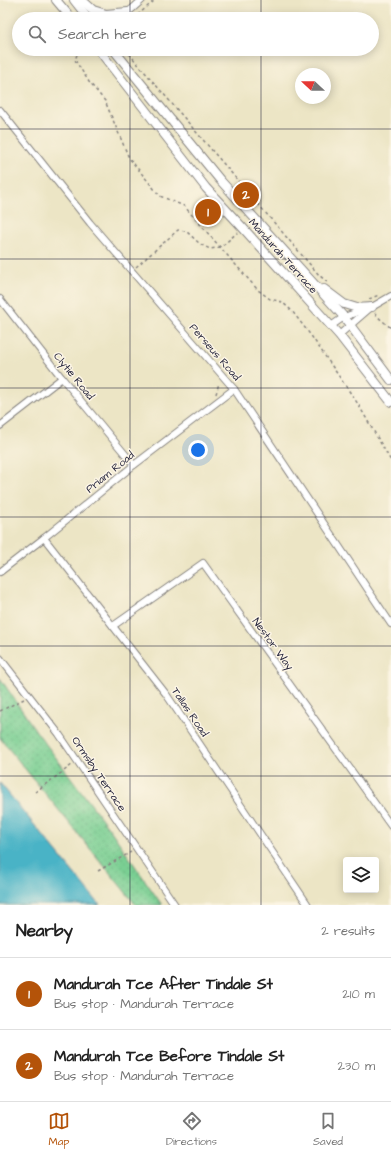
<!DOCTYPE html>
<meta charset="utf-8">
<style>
:root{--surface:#fff;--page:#f2f2f2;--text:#222;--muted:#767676;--line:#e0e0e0;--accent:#b45309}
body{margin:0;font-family:"Architects Daughter",sans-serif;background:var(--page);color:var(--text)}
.controls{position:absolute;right:12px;bottom:12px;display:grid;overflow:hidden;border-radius:4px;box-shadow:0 2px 10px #0003}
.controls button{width:36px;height:36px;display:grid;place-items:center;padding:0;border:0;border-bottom:1px solid var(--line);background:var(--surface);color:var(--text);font:20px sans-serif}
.compass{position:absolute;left:295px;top:68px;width:36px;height:36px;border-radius:50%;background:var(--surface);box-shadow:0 2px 10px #0003;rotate:292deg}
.you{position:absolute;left:198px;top:450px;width:14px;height:14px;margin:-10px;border:3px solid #fff;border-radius:50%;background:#1a73e8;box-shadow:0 0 0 6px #1a73e833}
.badge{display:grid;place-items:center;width:26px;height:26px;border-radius:50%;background:var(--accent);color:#fff;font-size:13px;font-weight:700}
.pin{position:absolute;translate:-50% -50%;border:2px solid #fff;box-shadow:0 1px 4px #0006}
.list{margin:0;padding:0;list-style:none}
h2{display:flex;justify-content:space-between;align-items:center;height:52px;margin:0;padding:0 16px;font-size:17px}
h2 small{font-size:13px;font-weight:400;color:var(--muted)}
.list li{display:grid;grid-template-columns:26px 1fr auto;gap:12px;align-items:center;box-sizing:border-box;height:72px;padding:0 16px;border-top:1px solid var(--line)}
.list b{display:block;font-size:15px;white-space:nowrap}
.list p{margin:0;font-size:13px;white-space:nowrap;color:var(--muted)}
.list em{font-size:13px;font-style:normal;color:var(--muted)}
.icon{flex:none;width:22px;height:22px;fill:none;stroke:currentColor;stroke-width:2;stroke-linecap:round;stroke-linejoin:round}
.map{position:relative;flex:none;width:391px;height:905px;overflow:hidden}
.search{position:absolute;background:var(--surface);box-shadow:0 2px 10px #0003;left:12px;right:12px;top:12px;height:44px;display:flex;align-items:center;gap:10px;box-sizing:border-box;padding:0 14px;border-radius:22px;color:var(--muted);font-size:15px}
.sheet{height:196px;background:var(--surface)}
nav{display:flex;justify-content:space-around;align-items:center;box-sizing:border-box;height:56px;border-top:1px solid var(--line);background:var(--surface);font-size:11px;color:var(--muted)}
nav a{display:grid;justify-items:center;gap:2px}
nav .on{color:var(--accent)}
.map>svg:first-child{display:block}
</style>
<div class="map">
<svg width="391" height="905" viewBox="0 0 391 905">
<defs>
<pattern id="grass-dots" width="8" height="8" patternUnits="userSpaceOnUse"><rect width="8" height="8" fill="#7acf93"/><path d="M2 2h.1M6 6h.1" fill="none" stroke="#69b180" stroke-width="1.8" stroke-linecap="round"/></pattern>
</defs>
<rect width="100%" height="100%" fill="#fcf5e5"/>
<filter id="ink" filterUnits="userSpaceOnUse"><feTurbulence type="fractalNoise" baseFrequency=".025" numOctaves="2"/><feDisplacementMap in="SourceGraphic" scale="8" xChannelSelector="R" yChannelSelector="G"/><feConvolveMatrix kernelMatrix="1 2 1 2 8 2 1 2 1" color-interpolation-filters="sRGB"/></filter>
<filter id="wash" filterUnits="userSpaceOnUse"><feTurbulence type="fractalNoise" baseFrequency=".012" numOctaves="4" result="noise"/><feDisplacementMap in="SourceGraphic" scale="16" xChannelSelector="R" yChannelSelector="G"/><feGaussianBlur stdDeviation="0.9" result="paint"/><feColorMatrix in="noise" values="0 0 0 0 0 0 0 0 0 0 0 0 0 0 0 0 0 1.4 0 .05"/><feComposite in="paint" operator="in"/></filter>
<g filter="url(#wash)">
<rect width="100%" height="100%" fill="#ece5c5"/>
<!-- grass -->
<path fill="url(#grass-dots)" stroke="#4e7867" d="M0,678L36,731L111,831L162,905H136L0,738Z"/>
<!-- water -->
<path fill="#48b3c6" stroke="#356a80" d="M0,783L100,905H0Z"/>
</g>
<g filter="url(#ink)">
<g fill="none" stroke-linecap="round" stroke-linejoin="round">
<defs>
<g id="minor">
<path d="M117,19L132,9L142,0"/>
<path d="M0,110L90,223L234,389L391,624"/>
<path d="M0,299L62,378L134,465"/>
<path d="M331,326L344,317L372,307L391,296"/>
<path d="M339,335L369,309"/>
<path d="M0,426L62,378"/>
<path d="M44,538L166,694L308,905"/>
<path d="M0,572L44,538L134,465L234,389"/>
<path d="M113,626L203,563L391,826"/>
<path d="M0,658L59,734L175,905"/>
</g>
<g id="secondary">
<path d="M56,0L72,19"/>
<path d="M74,0L89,19"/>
<path d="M82,0L93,10L106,14L128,12"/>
<path d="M98,49L206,188L243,228L339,335L391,402"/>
<path d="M113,49L220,180L344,317L391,380"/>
<path d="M324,289L344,304L357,308L372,307"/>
</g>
</defs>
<!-- minor casing -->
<use href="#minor" stroke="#878480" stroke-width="8"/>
<!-- secondary casing -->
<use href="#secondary" stroke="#878480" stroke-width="10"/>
<!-- path -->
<g stroke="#878480" stroke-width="1.5" stroke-dasharray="3 3" stroke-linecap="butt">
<path d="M133,19L155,0"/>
<path d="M79,49L75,60L89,82L105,101L129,158L160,196L184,206L258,290L270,299L282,302L292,311L312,337L358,404L391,461"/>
<path d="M125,49L319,275L327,282"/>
<path d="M136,267L178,230L186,231L200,244L210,249L221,247L238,232"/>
<path d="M369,299L379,295"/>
<path d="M375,313L378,317L391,328"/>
<path d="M216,394L219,383"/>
<path d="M120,468L122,461"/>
<path d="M0,711L24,699"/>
<path d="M35,792L72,765"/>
<path d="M98,871L131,852"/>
</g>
<!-- minor -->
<use href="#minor" stroke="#fff" stroke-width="6"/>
<!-- secondary -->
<use href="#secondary" stroke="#fff" stroke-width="8"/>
</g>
</g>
<!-- grid -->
<path fill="none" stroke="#22223b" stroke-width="1" stroke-opacity="0.55" d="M130,0V19M261,0V19M130,49V905M261,49V905M0,129H391M0,259H391M0,388H391M0,517H391M0,646H391M0,776H391"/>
<g text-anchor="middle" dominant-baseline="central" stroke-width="3" stroke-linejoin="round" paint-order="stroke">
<!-- street labels -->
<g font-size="11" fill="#22223b" stroke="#fcf5e5">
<text transform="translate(283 256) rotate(48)">Mandurah Terrace</text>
<text transform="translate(215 352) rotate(49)">Perseus Road</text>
<text transform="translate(74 376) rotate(51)">Clytie Road</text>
<text transform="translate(110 472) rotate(-39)">Priam Road</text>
<text transform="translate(273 644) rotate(54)">Nestor Way</text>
<text transform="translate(190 712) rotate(56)">Tallas Road</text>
<text transform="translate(99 774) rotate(56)">Ormsby Terrace</text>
</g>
</g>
</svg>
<div class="controls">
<button><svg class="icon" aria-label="layers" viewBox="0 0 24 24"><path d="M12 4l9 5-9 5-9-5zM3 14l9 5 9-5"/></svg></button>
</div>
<svg class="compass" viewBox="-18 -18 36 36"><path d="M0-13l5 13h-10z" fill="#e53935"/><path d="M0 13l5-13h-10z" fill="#767676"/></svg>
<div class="you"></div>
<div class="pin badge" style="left:208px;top:212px">1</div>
<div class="pin badge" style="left:246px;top:195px">2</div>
<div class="search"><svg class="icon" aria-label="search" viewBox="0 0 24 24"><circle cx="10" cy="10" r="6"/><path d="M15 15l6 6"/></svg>Search here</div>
</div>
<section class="sheet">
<h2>Nearby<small>2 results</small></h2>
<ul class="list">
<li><span class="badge">1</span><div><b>Mandurah Tce After Tindale St</b><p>Bus stop · Mandurah Terrace</p></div><em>210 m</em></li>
<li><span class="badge">2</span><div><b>Mandurah Tce Before Tindale St</b><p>Bus stop · Mandurah Terrace</p></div><em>230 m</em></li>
</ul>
</section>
<nav>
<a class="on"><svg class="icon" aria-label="map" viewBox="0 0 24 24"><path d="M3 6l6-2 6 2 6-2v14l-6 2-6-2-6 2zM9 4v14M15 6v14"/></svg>Map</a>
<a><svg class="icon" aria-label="directions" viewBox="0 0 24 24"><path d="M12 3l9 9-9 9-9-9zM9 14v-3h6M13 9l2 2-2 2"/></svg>Directions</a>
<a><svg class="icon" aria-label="saved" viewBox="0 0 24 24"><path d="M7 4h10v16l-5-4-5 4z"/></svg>Saved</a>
</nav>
